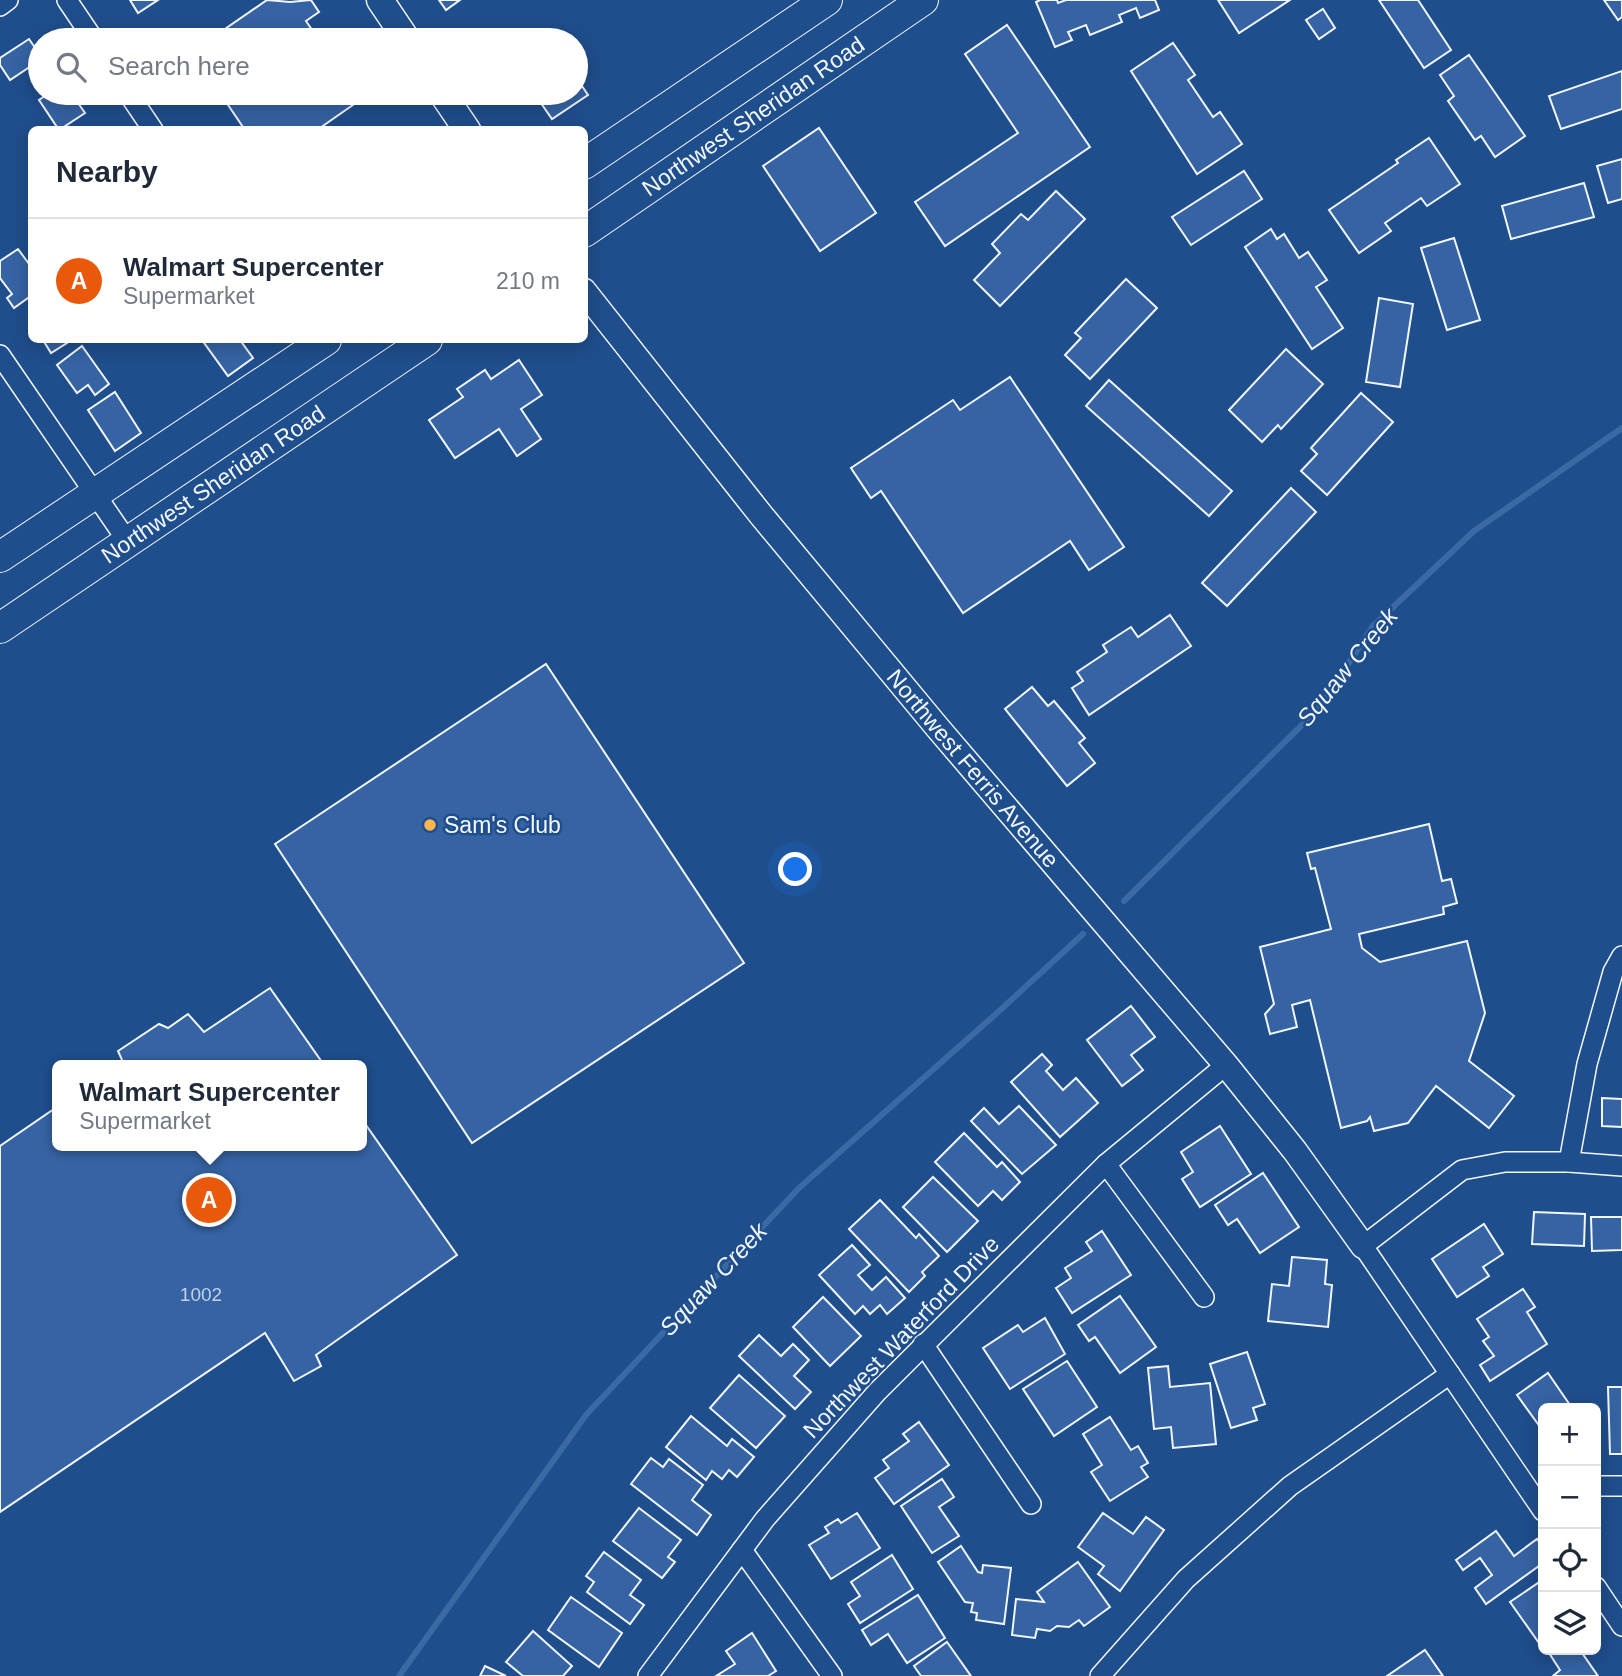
<!DOCTYPE html>
<meta charset="utf-8">
<style>
:root{--surface:#fff;--page:#f6f6f7;--text:#1f2937;--muted:#747a83;--line:#e0e1e3;--accent:#ea580c}
body{margin:0;font-family:Arial,sans-serif;background:var(--page);color:var(--text)}
.controls{position:absolute;right:21px;bottom:21px;display:grid;overflow:hidden;border-radius:10px;box-shadow:0 4px 18px #0003}
.controls button{width:63px;height:63px;display:grid;place-items:center;padding:0;border:0;border-bottom:2px solid var(--line);background:var(--surface);color:var(--text);font:35px sans-serif}
.you{position:absolute;left:796px;top:870px;width:24px;height:24px;margin:-18px;border:5px solid #fff;border-radius:50%;background:#1a73e8;box-shadow:0 0 0 10px #1a73e833}
.badge{display:grid;place-items:center;width:46px;height:46px;border-radius:50%;background:var(--accent);color:#fff;font-size:23px;font-weight:700}
.pin{position:absolute;translate:-50% -50%;border:4px solid #fff;box-shadow:0 2px 7px #0006}
.popup{position:absolute;left:52px;top:1060px;width:315px;height:91px;box-sizing:border-box;display:grid;place-content:center;border-radius:10px;background:var(--surface);filter:drop-shadow(0 2px 5px #0005);font-size:23px;white-space:nowrap;color:var(--muted)}
.popup b{font-size:26px;color:var(--text)}
.popup::after{content:'';position:absolute;left:50%;top:100%;margin-left:-14px;border:14px solid transparent;border-top-color:var(--surface)}
.list{margin:0;padding:0;list-style:none}
h2{display:flex;justify-content:space-between;align-items:center;height:91px;margin:0;padding:0 28px;font-size:30px}
h2 small{font-size:23px;font-weight:400;color:var(--muted)}
.list li{display:grid;grid-template-columns:46px 1fr auto;gap:21px;align-items:center;box-sizing:border-box;height:126px;padding:0 28px;border-top:2px solid var(--line)}
.list b{display:block;font-size:26px;white-space:nowrap}
.list p{margin:0;font-size:23px;white-space:nowrap;color:var(--muted)}
.list em{font-size:23px;font-style:normal;color:var(--muted)}
.icon{flex:none;width:38px;height:38px;fill:none;stroke:currentColor;stroke-width:2;stroke-linecap:round;stroke-linejoin:round}
.map{position:relative;flex:none;width:1622px;height:1676px;overflow:hidden}
.search{position:absolute;background:var(--surface);box-shadow:0 4px 18px #0003;left:28px;top:28px;width:560px;height:77px;display:flex;align-items:center;gap:18px;box-sizing:border-box;padding:0 24px;border-radius:38px;color:var(--muted);font-size:26px}
.panel{position:absolute;background:var(--surface);box-shadow:0 4px 18px #0003;left:28px;top:126px;width:560px;height:217px;border-radius:10px}
.map>svg:first-child{display:block}
</style>
<div class="map">
<svg width="1622" height="1676" viewBox="0 0 1622 1676">
<rect width="100%" height="100%" fill="#1f4e8c"/>
<g fill="none" stroke-linecap="round" stroke-linejoin="round">
<!-- stream -->
<g stroke="#3b69a3" stroke-width="6">
<path d="M1124,901L1320,707L1373,626L1474,531L1622,428"/>
<path d="M399,1676L586,1415L799,1188L997,1013L1083,934"/>
</g>
</g>
<!-- building -->
<g fill="#3563a3" stroke="#f2f6ff" stroke-width="2">
<path d="M130,0H158L138,13Z"/>
<path d="M267,0L290,2L311,0L319,12L306,21L319,40H209Z"/>
<path d="M439,0H460L446,10Z"/>
<path d="M1040,0H1057L1058,3L1066,0H1155L1159,10L1140,18L1136,8L1119,15L1122,22L1090,35L1086,25L1068,32L1072,40L1055,47L1036,2Z"/>
<path d="M1218,0H1290L1239,33Z"/>
<path d="M1379,0H1418L1451,50L1424,68Z"/>
<path d="M1604,0H1622V17L1618,20Z"/>
<path d="M1323,9L1335,28L1319,39L1306,20Z"/>
<path d="M1007,25L1090,147L945,246L915,202L1018,133L965,54Z"/>
<path d="M29,39L40,55V60L10,80L0,65V58Z"/>
<path d="M1173,43L1195,75L1188,80L1213,117L1220,112L1242,144L1197,174L1131,71Z"/>
<path d="M1469,55L1525,136L1495,157L1481,136L1475,140L1448,101L1454,96L1440,75Z"/>
<path d="M1622,71V109L1561,129L1549,96Z"/>
<path d="M576,77L588,95L552,119L534,93H576Z"/>
<path d="M49,93H71L85,113L59,130L39,100Z"/>
<path d="M220,93H355L360,100L317,130H245Z"/>
<path d="M819,128L876,213L820,251L763,166Z"/>
<path d="M1429,138L1460,184L1427,206L1421,198L1385,223L1391,231L1359,253L1329,210L1398,163L1396,160Z"/>
<path d="M1622,159V199L1608,203L1597,166Z"/>
<path d="M1244,171L1262,199L1191,245L1172,217Z"/>
<path d="M1584,183L1594,217L1511,239L1502,206Z"/>
<path d="M1056,191L1085,219L1000,306L974,280L1000,253L992,244L1021,214L1028,220Z"/>
<path d="M1271,229L1277,239L1284,234L1299,258L1308,252L1327,280L1316,287L1343,328L1312,349L1245,247Z"/>
<path d="M1454,238L1480,320L1447,330L1421,248Z"/>
<path d="M18,249L32,268V295L14,308L7,298L12,294L0,278V261Z"/>
<path d="M1126,279L1157,308L1090,379L1065,355L1081,338L1075,333Z"/>
<path d="M1379,298L1413,304L1400,387L1366,382Z"/>
<path d="M43,340H65L67,343L51,353Z"/>
<path d="M202,340H240L253,358L228,376Z"/>
<path d="M82,346L109,384L95,395L88,385L77,393L57,365Z"/>
<path d="M1286,349L1323,384L1281,429L1278,425L1262,442L1229,410Z"/>
<path d="M519,360L542,395L521,409L541,439L517,456L499,429L455,458L429,420L463,397L457,389L485,370L491,379Z"/>
<path d="M1010,377L1124,547L1089,570L1070,541L963,613L881,491L871,498L851,468L953,400L960,410Z"/>
<path d="M1109,380L1232,491L1209,516L1086,406Z"/>
<path d="M115,392L141,433L115,451L88,410Z"/>
<path d="M1361,393L1393,422L1327,495L1301,471L1317,454L1311,448Z"/>
<path d="M1291,488L1316,512L1227,606L1202,583Z"/>
<path d="M1170,615L1191,646L1089,715L1072,688L1083,681L1077,672L1107,652L1103,645L1131,627L1138,637Z"/>
<path d="M546,664L744,963L472,1143L275,844Z"/>
<path d="M1032,687L1048,706L1054,701L1085,738L1079,743L1095,763L1067,786L1005,709Z"/>
<path d="M1429,824L1442,881L1451,879L1457,903L1443,907L1444,914L1359,934L1362,948L1380,962L1467,941L1485,1013L1469,1061L1514,1096L1489,1128L1436,1086L1408,1123L1374,1131L1370,1117L1367,1121L1341,1128L1310,1000L1292,1005L1297,1027L1270,1034L1265,1014L1274,1004L1260,947L1331,929L1315,868L1311,869L1307,853Z"/>
<path d="M270,988L324,1065H118L123,1062L118,1051L159,1024L168,1028L188,1014L204,1032Z"/>
<path d="M1131,1006L1155,1037L1131,1055L1143,1070L1122,1086L1087,1040Z"/>
<path d="M1042,1054L1052,1065L1046,1071L1063,1090L1076,1078L1098,1103L1060,1137L1011,1082Z"/>
<path d="M1602,1098L1622,1099V1127L1602,1126Z"/>
<path d="M1019,1106L1056,1145L1022,1174L971,1121L984,1108L999,1124Z"/>
<path d="M57,1107V1146H361V1118L457,1255L316,1355L321,1366L294,1381L265,1333L0,1512V1146Z"/>
<path d="M1220,1126L1251,1174L1200,1207L1182,1179L1193,1172L1181,1152Z"/>
<path d="M964,1133L997,1167L1002,1162L1020,1182L1002,1200L993,1191L978,1206L935,1162Z"/>
<path d="M1263,1173L1299,1227L1260,1253L1237,1219L1228,1225L1215,1205Z"/>
<path d="M933,1177L978,1221L947,1252L903,1207Z"/>
<path d="M880,1200L916,1238L919,1234L939,1256L922,1272L925,1276L909,1292L849,1229Z"/>
<path d="M1534,1212L1585,1214L1584,1246L1532,1244Z"/>
<path d="M1591,1217H1622V1250L1592,1251Z"/>
<path d="M1484,1224L1503,1254L1483,1267L1489,1276L1457,1297L1432,1259Z"/>
<path d="M1102,1231L1131,1275L1072,1313L1056,1288L1071,1278L1065,1268L1092,1251L1086,1242Z"/>
<path d="M852,1245L870,1265L858,1275L872,1290L886,1277L905,1298L887,1314L880,1305L870,1314L863,1306L855,1314L819,1275Z"/>
<path d="M1292,1257L1327,1260L1325,1284L1332,1285L1328,1327L1268,1321L1272,1284L1289,1286Z"/>
<path d="M1523,1289L1535,1307L1527,1312L1547,1344L1490,1381L1480,1365L1494,1356L1483,1341L1489,1337L1477,1319Z"/>
<path d="M1120,1296L1156,1347L1120,1373L1095,1337L1089,1341L1078,1325Z"/>
<path d="M823,1297L861,1336L830,1366L793,1327Z"/>
<path d="M1045,1318L1065,1354L1010,1389L983,1348L1018,1325L1023,1332Z"/>
<path d="M759,1335L781,1356L793,1344L809,1360L794,1376L811,1392L795,1409L739,1356Z"/>
<path d="M1247,1352L1265,1404L1253,1408L1257,1420L1231,1428L1210,1364Z"/>
<path d="M1067,1361L1097,1407L1054,1436L1023,1389Z"/>
<path d="M1168,1366L1170,1387L1210,1383L1216,1444L1173,1448L1171,1427L1154,1429L1148,1368Z"/>
<path d="M1548,1373L1572,1408H1543V1431L1517,1395Z"/>
<path d="M739,1375L785,1416L756,1448L710,1408Z"/>
<path d="M1608,1387H1622V1454H1610Z"/>
<path d="M691,1416L727,1446L732,1439L754,1457L737,1477L729,1470L722,1479L712,1471L706,1480L666,1447Z"/>
<path d="M1110,1417L1131,1450L1138,1446L1148,1463L1141,1467L1148,1477L1110,1501L1091,1472L1102,1465L1083,1434Z"/>
<path d="M919,1422L949,1465L894,1504L875,1478L889,1468L883,1460L909,1441L903,1434Z"/>
<path d="M651,1458L663,1467L669,1459L703,1485L692,1500L711,1515L697,1535L631,1484Z"/>
<path d="M942,1479L954,1497L939,1507L959,1536L932,1553L901,1506Z"/>
<path d="M639,1508L681,1540L668,1557L675,1562L662,1578L613,1541Z"/>
<path d="M857,1513L880,1548L831,1579L809,1545L829,1533L825,1527L838,1519L841,1523Z"/>
<path d="M1103,1513L1133,1534L1146,1517L1164,1530L1120,1591L1098,1574L1104,1566L1078,1547Z"/>
<path d="M1496,1531L1514,1556L1537,1539L1543,1547V1563L1486,1604L1475,1588L1492,1575L1480,1558L1463,1570L1456,1560Z"/>
<path d="M961,1546L978,1572L982,1573L983,1565L1011,1568L1004,1624L976,1620L977,1613L971,1612L973,1603L965,1602L938,1562Z"/>
<path d="M604,1552L641,1580L630,1595L644,1605L630,1624L587,1592L594,1582L586,1576Z"/>
<path d="M892,1555L913,1589L860,1623L848,1604L860,1596L851,1582Z"/>
<path d="M1078,1562L1110,1607L1084,1626L1079,1620L1069,1627L1057,1626L1050,1631L1037,1629L1035,1638L1012,1635L1016,1599L1044,1602L1037,1592Z"/>
<path d="M1538,1583L1543,1590V1640L1539,1643L1510,1602Z"/>
<path d="M918,1595L945,1638L907,1663L888,1634L871,1645L862,1630Z"/>
<path d="M571,1597L622,1633L599,1667L548,1630Z"/>
<path d="M533,1631L572,1666L563,1676H523L506,1662Z"/>
<path d="M752,1633L776,1671L768,1676H716L735,1664L726,1651Z"/>
<path d="M947,1642L971,1676H921L914,1666Z"/>
<path d="M1425,1650L1443,1676H1387Z"/>
<path d="M1553,1650H1580L1598,1676H1553L1560,1670L1549,1653Z"/>
<path d="M485,1666L506,1676H480Z"/>
</g>
<g fill="none" stroke-linecap="round" stroke-linejoin="round">
<defs>
<g id="minor">
<path d="M67,0L94,40"/>
<path d="M0,6L8,0"/>
<path d="M128,93L153,130"/>
<path d="M0,355L128,542"/>
<path d="M1569,1162L1587,1064L1613,972L1622,956"/>
<path d="M1106,1164L1204,1297"/>
<path d="M923,1344L1031,1504"/>
<path d="M1596,1486H1622"/>
<path d="M1543,1511L1363,1246L1462,1170L1505,1162H1569L1622,1166"/>
<path d="M742,1550L832,1676"/>
<path d="M1596,1587L1622,1626"/>
<path d="M648,1676L765,1519L877,1392L1106,1164L1226,1065"/>
<path d="M1100,1676L1186,1579L1290,1486L1450,1374"/>
</g>
<g id="tertiary">
<path id="s1" d="M584,291L761,515L937,727L1226,1065L1295,1151L1363,1246"/>
</g>
<g id="secondary">
<path d="M380,0L407,40"/>
<path d="M442,93L467,130"/>
</g>
<g id="primary">
<path d="M584,164L827,0"/>
<path id="s2" d="M584,232L923,0"/>
<path d="M0,557L326,340"/>
<path id="s3" d="M0,628L427,340"/>
</g>
</defs>
<!-- minor casing -->
<use href="#minor" stroke="#f2f6ff" stroke-width="22"/>
<!-- tertiary casing -->
<use href="#tertiary" stroke="#f2f6ff" stroke-width="27"/>
<!-- secondary casing -->
<use href="#secondary" stroke="#f2f6ff" stroke-width="29"/>
<!-- primary casing -->
<use href="#primary" stroke="#f2f6ff" stroke-width="32"/>
<!-- minor -->
<use href="#minor" stroke="#1f4e8c" stroke-width="19"/>
<!-- tertiary -->
<use href="#tertiary" stroke="#1f4e8c" stroke-width="24"/>
<!-- secondary -->
<use href="#secondary" stroke="#1f4e8c" stroke-width="26"/>
<!-- primary -->
<use href="#primary" stroke="#1f4e8c" stroke-width="30"/>
</g>
<!-- markers -->
<circle fill="#ffb74d" stroke="#1f4e8c" stroke-width="2.5" cx="430" cy="825" r="7"/>
<g text-anchor="middle" dominant-baseline="central" stroke-width="5" stroke-linejoin="round" paint-order="stroke">
<!-- number labels -->
<g font-size="19" fill="#c3d1e8">
<text x="201" y="1294">1002</text>
</g>
<!-- street labels -->
<g font-size="23" fill="#f2f6ff" stroke="#1f4e8c">
<text stroke="none"><textPath href="#s2" startOffset="205">Northwest Sheridan Road</textPath></text>
<text stroke="none"><textPath href="#s3" startOffset="257">Northwest Sheridan Road</textPath></text>
<text stroke="none"><textPath href="#s1" startOffset="616">Northwest Ferris Avenue</textPath></text>
<text transform="translate(901 1337) rotate(-46)">Northwest Waterford Drive</text>
</g>
<!-- poi labels -->
<g font-size="23" fill="#f2f6ff" stroke="#1f4e8c" text-anchor="start">
<text x="444" y="825">Sam's Club</text>
</g>
<!-- water labels -->
<g font-size="24" font-style="italic" fill="#f2f6ff" stroke="#1f4e8c">
<text transform="translate(1347 667) rotate(-51)">Squaw Creek</text>
<text transform="translate(713 1279) rotate(-47)">Squaw Creek</text>
</g>
</g>
</svg>
<div class="controls">
<button>+</button>
<button>−</button>
<button><svg class="icon" aria-label="locate" viewBox="0 0 24 24"><circle cx="12" cy="12" r="6"/><path d="M12 2v4M12 18v4M2 12h4M18 12h4"/></svg></button>
<button><svg class="icon" aria-label="layers" viewBox="0 0 24 24"><path d="M12 4l9 5-9 5-9-5zM3 14l9 5 9-5"/></svg></button>
</div>
<div class="you"></div>
<div class="pin badge" style="left:209px;top:1200px">A</div>
<div class="popup"><b>Walmart Supercenter</b>Supermarket</div>
<div class="search"><svg class="icon" aria-label="search" viewBox="0 0 24 24"><circle cx="10" cy="10" r="6"/><path d="M15 15l6 6"/></svg>Search here</div>
<section class="panel">
<h2>Nearby<small></small></h2>
<ul class="list">
<li><span class="badge">A</span><div><b>Walmart Supercenter</b><p>Supermarket</p></div><em>210 m</em></li>
</ul>
</section>
</div>
